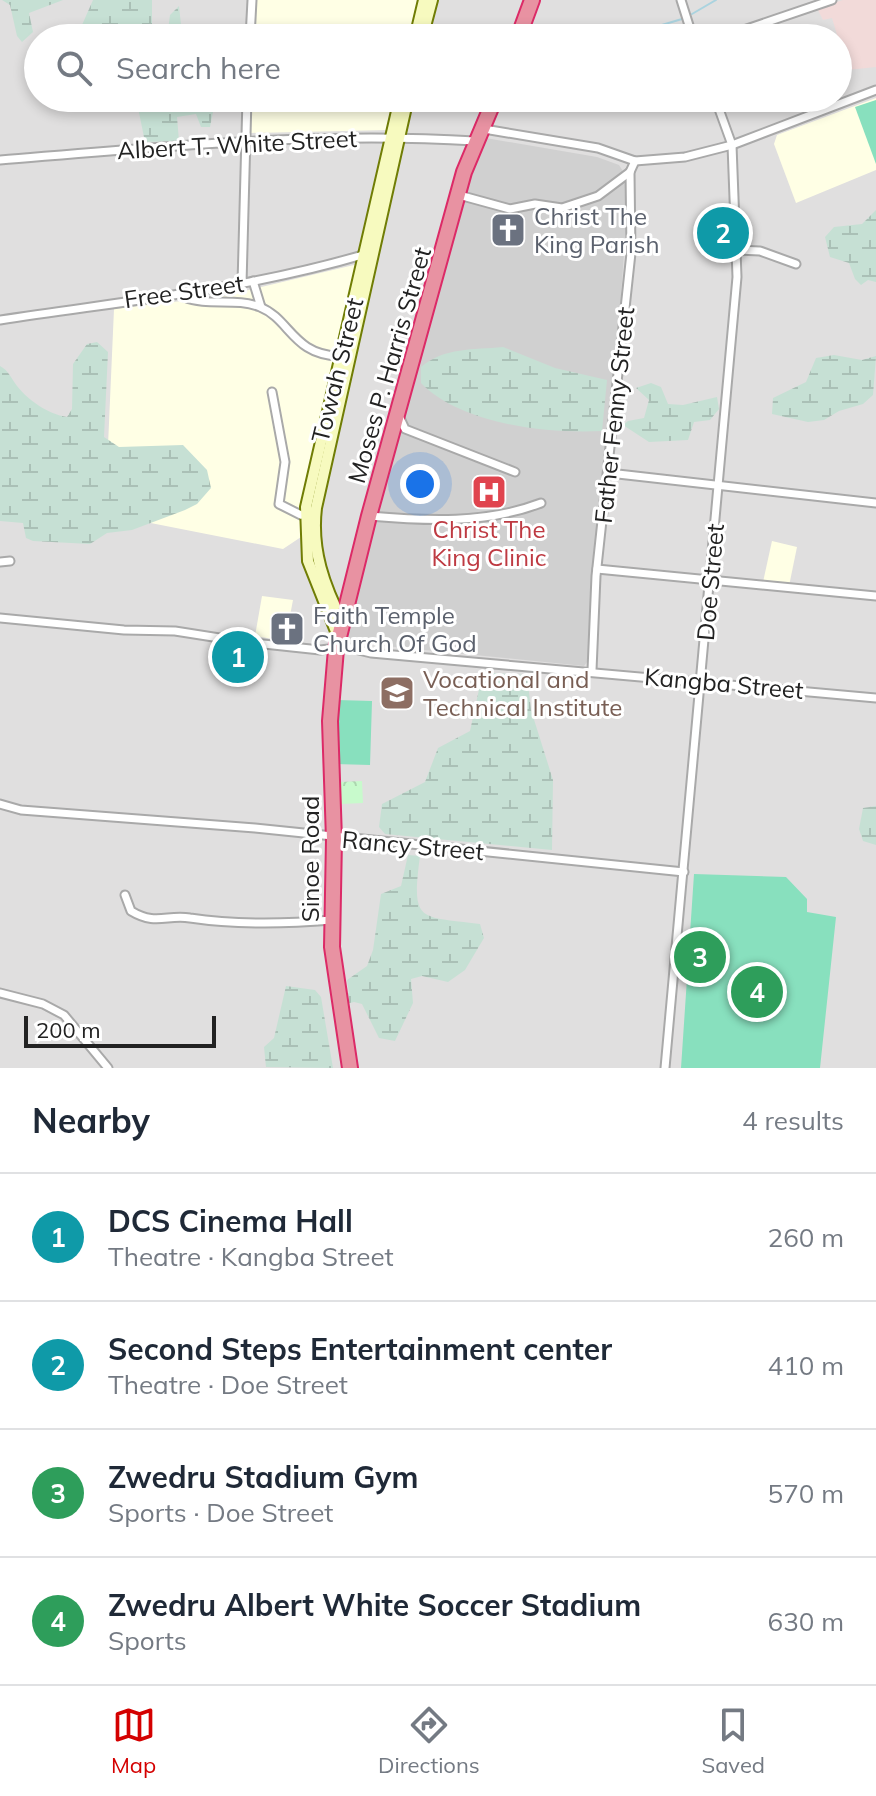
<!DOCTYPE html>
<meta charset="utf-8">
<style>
:root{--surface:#fff;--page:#f2f2f3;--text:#1f2937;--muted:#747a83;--line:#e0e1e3;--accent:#d40000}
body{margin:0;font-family:Mulish,sans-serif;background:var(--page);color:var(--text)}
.scale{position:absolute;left:24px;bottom:20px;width:192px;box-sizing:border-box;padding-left:8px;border:4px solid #222;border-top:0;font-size:22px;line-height:28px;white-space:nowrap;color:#222;-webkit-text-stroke:6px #fff;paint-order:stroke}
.you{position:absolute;left:420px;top:484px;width:28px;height:28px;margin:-20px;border:6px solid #fff;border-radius:50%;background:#1a73e8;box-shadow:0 0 0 12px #1a73e833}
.badge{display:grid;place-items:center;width:52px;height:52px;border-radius:50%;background:var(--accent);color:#fff;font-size:26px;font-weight:700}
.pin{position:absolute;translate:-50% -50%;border:4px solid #fff;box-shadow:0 2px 8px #0006}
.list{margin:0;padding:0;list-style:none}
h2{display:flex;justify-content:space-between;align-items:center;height:104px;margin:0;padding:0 32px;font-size:34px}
h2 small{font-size:26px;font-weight:400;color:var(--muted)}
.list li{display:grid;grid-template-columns:52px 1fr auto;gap:24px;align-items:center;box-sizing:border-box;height:128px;padding:0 32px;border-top:2px solid var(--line)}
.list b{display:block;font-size:30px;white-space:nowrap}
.list p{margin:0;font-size:26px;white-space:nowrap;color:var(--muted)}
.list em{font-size:26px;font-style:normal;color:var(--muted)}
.icon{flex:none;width:44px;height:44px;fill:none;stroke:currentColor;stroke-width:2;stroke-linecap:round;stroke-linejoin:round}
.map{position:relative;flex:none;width:876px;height:1068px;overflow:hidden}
.search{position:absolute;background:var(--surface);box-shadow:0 4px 12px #0003;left:24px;right:24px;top:24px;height:88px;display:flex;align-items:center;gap:20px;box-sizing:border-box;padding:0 28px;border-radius:44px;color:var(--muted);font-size:30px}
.sheet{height:616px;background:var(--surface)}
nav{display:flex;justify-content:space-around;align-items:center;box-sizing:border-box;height:112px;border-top:2px solid var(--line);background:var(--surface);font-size:22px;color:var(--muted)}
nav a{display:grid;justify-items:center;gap:4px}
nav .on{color:var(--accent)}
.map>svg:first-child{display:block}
</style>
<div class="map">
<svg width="876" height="1068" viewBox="0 0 876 1068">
<defs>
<pattern id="wetland-marsh" width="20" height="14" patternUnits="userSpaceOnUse" patternTransform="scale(2)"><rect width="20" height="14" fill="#c6e0d4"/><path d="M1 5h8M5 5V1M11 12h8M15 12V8" fill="none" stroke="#aac0b6"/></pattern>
<pattern id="park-crowns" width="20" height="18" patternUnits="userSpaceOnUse" patternTransform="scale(2)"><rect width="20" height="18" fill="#c8facc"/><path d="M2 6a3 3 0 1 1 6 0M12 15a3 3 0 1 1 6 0" fill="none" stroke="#acd6af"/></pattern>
</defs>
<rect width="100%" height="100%" fill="#f2efe9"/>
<!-- residential -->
<path fill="#e0dfdf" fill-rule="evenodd" d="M0,0H876V1068H0ZM38,38H838V98H38Z"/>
<!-- commercial -->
<path fill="#f2dad9" d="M843,0H876V67L838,71V38L832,18L823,20L817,8Z"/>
<!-- education -->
<g fill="#ffffe5">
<path d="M256,0H417L409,38H255Z"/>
<path d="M252,98H396L389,130L250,133Z"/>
<path d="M876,98V170L796,203L774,144L777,135Z"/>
<path d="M358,264L303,496L301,537L283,549L105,514L114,309L224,296Z"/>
<path d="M772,541L797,547L789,586L763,582Z"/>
<path d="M262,596L293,600L289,621L276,619L273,639L255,636Z"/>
</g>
<!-- religious -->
<path fill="#d0d0d0" d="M480,137L597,157L619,165L626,176V227L616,363L599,510L590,658L584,666L345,642L361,565Z"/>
<!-- wetland -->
<g fill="url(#wetland-marsh)">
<path d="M2,0H63L29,13L33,32L22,42L17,36L10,5Z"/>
<path d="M93,0H152V31L161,35L168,30L170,15L179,6L182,34L178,38H88L82,25Z"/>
<path d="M136,98H202L213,112L210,127H201L196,114L177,117L179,141L145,142Z"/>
<path d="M876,210V282L868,280L861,285L855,279L849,263L830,257L825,237L834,227L862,224Z"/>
<path d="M97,342L108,352L104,437L119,447L183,445L207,470L211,488L197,504L185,510L132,530L107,533L90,544L33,541L26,538L23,523L0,521V366C9,371 11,378 17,386C29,401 48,414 67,417L72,409L73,364L87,344Z"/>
<path d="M503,347L555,368L607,380L602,431C546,434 461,424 421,383V367C445,347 473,350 503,347Z"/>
<path d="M834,355L862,360L876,356L873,395L863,404L839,411L824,420L808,422L772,414L773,398L806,382L816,358Z"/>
<path d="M651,383L661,387L668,404L683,405L717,397L719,409L710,420L694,422L688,440L649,442L623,425L628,421L644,418L649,400L636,388Z"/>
<path d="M492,673L527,675L531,710L553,780L552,850L385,834L379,827L382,804L425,782L438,748L470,731L480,685Z"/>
<path d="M876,806V845L863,841L859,829L863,808Z"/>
<path d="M408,855L420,856C411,924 419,916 480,924L484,938L465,970L448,982L422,976L411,979L413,1003L395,1041L379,1038L362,1004L354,1002L338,1006L337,995L349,993L347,980L367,966L373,950L381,894L401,886Z"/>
<path d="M286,986L315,990L321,997L333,1068L266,1067L264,1047L274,1038Z"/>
</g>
<!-- park -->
<path fill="url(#park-crowns)" d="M362,781L363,803L341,804L340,782Z"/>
<!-- pitch -->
<g fill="#88e0be">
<path d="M876,100V164L855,107Z"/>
<path d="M337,700L372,701L370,765L335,764Z"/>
<path d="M694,874L786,877L807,899V912L836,917L820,1068H681Z"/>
</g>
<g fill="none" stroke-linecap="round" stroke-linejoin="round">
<!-- stream -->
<g stroke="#aad3df" stroke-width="2">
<path d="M692,14L716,0"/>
<path d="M651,38L655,27L682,19"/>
</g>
<defs>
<g id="street">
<path d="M681,0L693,38"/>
<path d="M250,38L252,0"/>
<path d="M720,38L832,0"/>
<path d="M484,129L598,148L635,161L685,157L732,145L876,90"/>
<path d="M0,160C157,147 318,131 475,141"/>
<path d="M459,195L510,209L535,204L562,208L598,196L630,172"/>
<path d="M737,250L760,251L796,264"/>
<path d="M253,281L261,307"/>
<path d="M242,284L247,98"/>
<path d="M184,297C208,307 235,297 260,307C290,319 293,355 339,356"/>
<path d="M0,320C124,301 245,290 366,254"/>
<path d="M272,392L285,462L279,504L301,515"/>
<path d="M399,416L405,429L515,472"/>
<path d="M609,473L876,503"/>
<path d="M369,516C427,521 486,524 541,503"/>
<path d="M0,562L10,561"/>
<path d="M597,569L876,596"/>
<path d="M0,618L124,630L175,631L245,642L320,650L346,647L371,653L876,698"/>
<path d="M592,670L596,576L631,253L630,172L635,161"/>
<path d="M0,804L21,810L255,828L684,872"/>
<path d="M125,895L131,911C156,926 167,914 190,918C237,925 284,924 332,920"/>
<path d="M0,993L43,1004L64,1015L108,1068"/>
<path d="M665,1068L737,277L732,145L715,98"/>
</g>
<g id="secondary">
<path d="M415,38L424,0"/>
<path d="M422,38L432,0"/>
<path d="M343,623C324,586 311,550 316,508L408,98"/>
<path d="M339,639L308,561L306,507L400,98"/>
</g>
<g id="highway">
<path d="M518,38L532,0"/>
<path d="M350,1068L332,947L334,839L330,721L336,649L369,516L464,172L495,98"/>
</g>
</defs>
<!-- street casing -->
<use href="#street" stroke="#a9a9a9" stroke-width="11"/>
<!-- secondary casing -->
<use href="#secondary" stroke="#707d05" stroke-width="14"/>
<!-- highway casing -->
<use href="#highway" stroke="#dc2a67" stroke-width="18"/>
<!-- street -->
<use href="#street" stroke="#fff" stroke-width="7"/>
<!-- secondary -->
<use href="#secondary" stroke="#f7fabf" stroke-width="10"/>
<!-- highway -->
<use href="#highway" stroke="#e892a2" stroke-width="14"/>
</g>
<!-- icons -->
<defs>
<symbol id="church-square" viewBox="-11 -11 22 22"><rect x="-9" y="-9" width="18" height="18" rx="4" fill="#6b7280" stroke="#fff"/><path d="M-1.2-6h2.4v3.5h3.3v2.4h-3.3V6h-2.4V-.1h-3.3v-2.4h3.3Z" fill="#fff"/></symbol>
<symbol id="hospital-square" viewBox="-11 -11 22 22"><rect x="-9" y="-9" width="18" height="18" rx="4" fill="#e0444e" stroke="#fff"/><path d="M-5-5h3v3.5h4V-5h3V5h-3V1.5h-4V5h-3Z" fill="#fff"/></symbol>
<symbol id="university-square" viewBox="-11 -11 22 22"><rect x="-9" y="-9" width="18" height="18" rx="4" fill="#8d6e63" stroke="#fff"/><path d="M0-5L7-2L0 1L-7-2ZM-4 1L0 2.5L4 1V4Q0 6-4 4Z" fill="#fff"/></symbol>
</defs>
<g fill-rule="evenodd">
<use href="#church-square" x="488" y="210" width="40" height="40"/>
<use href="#hospital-square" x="469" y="472" width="40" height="40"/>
<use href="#church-square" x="267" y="609" width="40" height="40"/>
<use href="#university-square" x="377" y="673" width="40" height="40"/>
</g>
<g text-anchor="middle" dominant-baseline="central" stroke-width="6" stroke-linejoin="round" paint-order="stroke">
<!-- street labels -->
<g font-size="24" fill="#222" stroke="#fff">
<text transform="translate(237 144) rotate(-3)">Albert T. White Street</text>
<text transform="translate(184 291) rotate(-8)">Free Street</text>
<text transform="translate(389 365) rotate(-74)">Moses P. Harris Street</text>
<text transform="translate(337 370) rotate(-76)">Towah Street</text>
<text transform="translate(614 415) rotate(-84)">Father Fenny Street</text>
<text transform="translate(710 582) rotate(-85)">Doe Street</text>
<text transform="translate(724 683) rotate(5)">Kangba Street</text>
<text transform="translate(413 845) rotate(5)">Rancy Street</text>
<text transform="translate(310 859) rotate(-90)">Sinoe Road</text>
</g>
<!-- worship labels -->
<g font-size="24" fill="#5b616d" stroke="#fff" text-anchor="start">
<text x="534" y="216">Christ The<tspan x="534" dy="28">King Parish</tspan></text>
<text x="313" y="615">Faith Temple<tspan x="313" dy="28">Church Of God</tspan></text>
</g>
<!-- health labels -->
<g font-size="24" fill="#be3a42" stroke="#fff">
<text x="489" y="529">Christ The<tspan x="489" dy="28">King Clinic</tspan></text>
</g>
<!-- education labels -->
<g font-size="24" fill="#785e54" stroke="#fff" text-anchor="start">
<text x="423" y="679">Vocational and<tspan x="423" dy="28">Technical Institute</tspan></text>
</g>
</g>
</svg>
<div class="scale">200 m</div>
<div class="you"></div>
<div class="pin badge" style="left:238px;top:657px;background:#0f9aa8">1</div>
<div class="pin badge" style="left:723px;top:233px;background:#0f9aa8">2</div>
<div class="pin badge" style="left:700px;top:957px;background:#2e9e5b">3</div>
<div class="pin badge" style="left:757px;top:992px;background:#2e9e5b">4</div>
<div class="search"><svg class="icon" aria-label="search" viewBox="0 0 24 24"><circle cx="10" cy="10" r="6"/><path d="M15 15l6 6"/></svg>Search here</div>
</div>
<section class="sheet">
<h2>Nearby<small>4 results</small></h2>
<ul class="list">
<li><span class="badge" style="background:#0f9aa8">1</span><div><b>DCS Cinema Hall</b><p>Theatre · Kangba Street</p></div><em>260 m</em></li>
<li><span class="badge" style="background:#0f9aa8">2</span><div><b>Second Steps Entertainment center</b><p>Theatre · Doe Street</p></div><em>410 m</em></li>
<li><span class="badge" style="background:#2e9e5b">3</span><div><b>Zwedru Stadium Gym</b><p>Sports · Doe Street</p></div><em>570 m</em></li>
<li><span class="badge" style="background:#2e9e5b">4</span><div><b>Zwedru Albert White Soccer Stadium</b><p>Sports</p></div><em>630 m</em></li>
</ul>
</section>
<nav>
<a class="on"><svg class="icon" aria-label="map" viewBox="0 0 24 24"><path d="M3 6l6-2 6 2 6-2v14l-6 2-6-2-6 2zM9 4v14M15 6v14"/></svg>Map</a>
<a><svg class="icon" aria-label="directions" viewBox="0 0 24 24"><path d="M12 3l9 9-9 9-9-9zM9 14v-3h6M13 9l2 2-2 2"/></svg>Directions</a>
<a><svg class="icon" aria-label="saved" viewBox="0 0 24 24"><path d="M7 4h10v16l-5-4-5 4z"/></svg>Saved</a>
</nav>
